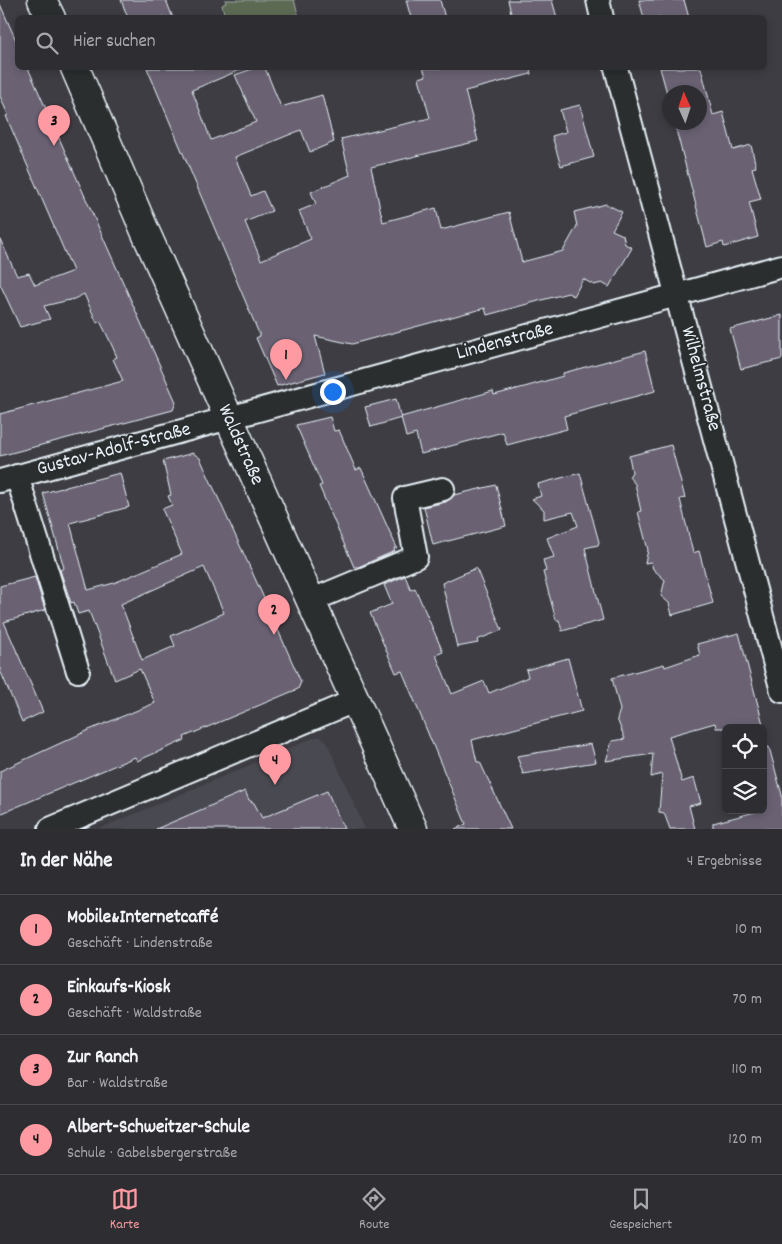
<!DOCTYPE html>
<html lang="de">
<meta charset="utf-8">
<style>
:root{--surface:#2e2e32;--page:#3a3a3e;--text:#f1f3f6;--muted:#a7a8ac;--line:#494a4d;--accent:#ff9aa2}
body{margin:0;font-family:Dekko,sans-serif;background:var(--page);color:var(--text)}
.controls{position:absolute;right:15px;bottom:15px;display:grid;overflow:hidden;border-radius:8px;box-shadow:0 2px 8px #0003}
.controls button{width:45px;height:45px;display:grid;place-items:center;padding:0;border:0;border-bottom:1px solid var(--line);background:var(--surface);color:var(--text);font:25px sans-serif}
.compass{position:absolute;left:662px;top:85px;width:45px;height:45px;border-radius:50%;background:var(--surface);box-shadow:0 2px 8px #0003;rotate:357deg}
.you{position:absolute;left:332px;top:391px;width:18px;height:18px;margin:-12px;border:4px solid #fff;border-radius:50%;background:#1a73e8;box-shadow:0 0 0 8px #1a73e833}
.badge{display:grid;place-items:center;width:32px;height:32px;border-radius:50%;background:var(--accent);color:#111;font-size:16px;font-weight:700}
.pin{position:absolute;translate:-50% -41px;filter:drop-shadow(0 1px 2px #0008)}
.pin::after{content:'';position:absolute;top:26px;width:18px;height:15px;background:inherit;clip-path:polygon(0 0,100% 0,50% 100%)}
.list{margin:0;padding:0;list-style:none}
h2{display:flex;justify-content:space-between;align-items:center;height:65px;margin:0;padding:0 20px;font-size:21px}
h2 small{font-size:16px;font-weight:400;color:var(--muted)}
.list li{display:grid;grid-template-columns:32px 1fr auto;gap:15px;align-items:center;box-sizing:border-box;height:70px;padding:0 20px;border-top:1px solid var(--line)}
.list b{display:block;font-size:19px;white-space:nowrap}
.list p{margin:0;font-size:16px;white-space:nowrap;color:var(--muted)}
.list em{font-size:16px;font-style:normal;color:var(--muted)}
.icon{flex:none;width:28px;height:28px;fill:none;stroke:currentColor;stroke-width:2;stroke-linecap:round;stroke-linejoin:round}
.map{position:relative;flex:none;width:782px;height:829px;overflow:hidden}
.search{position:absolute;background:var(--surface);box-shadow:0 2px 8px #0003;left:15px;right:15px;top:15px;height:55px;display:flex;align-items:center;gap:12px;box-sizing:border-box;padding:0 18px;border-radius:8px;color:var(--muted);font-size:19px}
.sheet{height:345px;background:var(--surface)}
nav{display:flex;justify-content:space-around;align-items:center;box-sizing:border-box;height:70px;border-top:1px solid var(--line);background:var(--surface);font-size:14px;color:var(--muted)}
nav a{display:grid;justify-items:center;gap:2px}
nav .on{color:var(--accent)}
.map>svg:first-child{display:block}
</style>
<div class="map">
<svg width="782" height="829" viewBox="0 0 782 829">
<rect width="100%" height="100%" fill="#3d3d43"/>
<filter id="ink" filterUnits="userSpaceOnUse"><feTurbulence type="fractalNoise" baseFrequency=".02" numOctaves="2"/><feDisplacementMap in="SourceGraphic" scale="10" xChannelSelector="R" yChannelSelector="G"/><feConvolveMatrix kernelMatrix="1 2 1 2 8 2 1 2 1" color-interpolation-filters="sRGB"/></filter>
<g filter="url(#ink)">
<!-- built -->
<path fill="#4a4851" d="M318,736L326,740L365,829H99Z"/>
<!-- green -->
<path fill="#5c6a52" stroke="#a2aea5" d="M225,0H294L299,17H225L222,5L226,3Z"/>
<!-- building -->
<g fill="#6a6273" stroke="#e8f1f8" fill-rule="evenodd">
<path d="M121,0H166L173,18H128Z"/>
<path d="M406,0H440L445,18H411Z"/>
<path d="M508,0H552L557,18H512Z"/>
<path d="M639,0H684L689,18H644Z"/>
<path d="M0,4L18,45V68H28L176,402L173,410L0,456V414L123,381L113,359L117,357L109,339L100,321L97,323L84,294L74,299L44,306L50,319L20,327L0,284V239L17,276L29,273L35,285L73,271L6,116L8,115L0,96Z"/>
<path d="M147,68H245L192,90L211,140L256,122L235,75L255,68H265L281,107L322,95L334,142L310,152L301,130L235,157L251,196L263,191L272,211L245,222L261,260L311,239L299,211L316,204L311,192L350,175L341,139L430,118L419,78L426,76L423,68H530L531,74L465,91L478,141L371,167L383,222L436,208L441,230L509,212L522,262L563,251L577,226L574,212L606,204L622,212L612,230L623,235L625,244L632,248L609,287L602,283L594,285L583,279L574,296L568,293L487,315L485,308L352,344L315,336L325,373L277,386L256,338L260,336Z"/>
<path d="M660,68H701L713,115L723,112L733,150L751,145L756,167L752,168L761,199L749,202L758,237L724,247L723,242L707,247L674,122H700V92H670V104Z"/>
<path d="M580,105L594,157L561,166L552,136L566,132L560,110Z"/>
<path d="M782,315V359L741,369L730,329Z"/>
<path d="M645,351L655,391L564,416L567,429L507,445L503,432L421,454L416,434L406,437L401,417L493,391L494,395L528,386L563,376V373Z"/>
<path d="M396,399L401,418L371,427L365,407Z"/>
<path d="M330,417L334,431L339,430L356,470L361,468L397,548H394L395,551L358,567H354L319,486L322,485L296,425Z"/>
<path d="M671,445L685,498L680,499L693,553L699,551L713,603L672,615L669,603L661,596L665,580L653,569L651,562L645,563L648,550L638,512L641,511L635,484L629,477L632,472L629,456Z"/>
<path d="M193,453L200,458L263,596L301,682L298,689L184,737L185,740L160,751L137,761L135,757L0,814V771L89,730L155,703L140,669L115,680L89,611L78,614L74,602L71,603L60,570L64,568L43,493L120,473L129,507L70,523L88,590L114,583L182,554L162,509L172,505L168,496L171,495L163,461ZM204,567L224,613L171,636L175,646L142,660L121,604Z"/>
<path d="M580,473L599,542L598,545L585,548L603,620L562,631L559,620H556L543,572L546,571L543,560L554,557L547,538L578,526L573,512L544,519V510L532,499L541,496L538,484Z"/>
<path d="M496,485L506,526L433,545L424,507L446,502L454,495Z"/>
<path d="M476,568L502,630L477,640L478,643L457,647L442,583Z"/>
<path d="M405,576L411,590L415,588L443,652L436,655L452,694L484,681L489,693L528,677L526,670L568,658L582,711L472,740L477,762H480L511,829H455L466,824L402,671L396,673L370,613L392,604L384,585Z"/>
<path d="M35,577L45,610L4,622L43,712L22,722L0,670V586Z"/>
<path d="M739,633L764,728H716L715,723L669,736L682,782L694,778L701,803L689,806L695,829H670L664,813L659,812L662,774L651,777L653,754L606,761L612,741L625,739L617,719L620,710L612,678L664,664L665,667L700,655L697,644Z"/>
<path d="M591,744L596,762L523,774L517,756Z"/>
<path d="M769,747L782,795V829H713V823L763,810V748Z"/>
<path d="M245,791L249,800L254,803L262,818L327,791L344,829H156Z"/>
</g>
<g fill="none" stroke-linecap="round" stroke-linejoin="round">
<defs>
<g id="minor">
<path d="M598,0L602,18"/>
<path d="M616,68L782,691"/>
<path d="M17,476L78,671"/>
<path d="M0,481L782,266"/>
<path d="M310,601L416,557L405,498L443,489"/>
<path d="M50,829L354,701"/>
</g>
<g id="major">
<path d="M42,0L51,18"/>
<path d="M75,68L145,231L413,829"/>
</g>
</defs>
<!-- minor casing -->
<use href="#minor" stroke="#e8f1f8" stroke-width="26"/>
<!-- major casing -->
<use href="#major" stroke="#e8f1f8" stroke-width="31"/>
<!-- minor -->
<use href="#minor" stroke="#2a2d2e" stroke-width="22"/>
<!-- major -->
<use href="#major" stroke="#2a2d2e" stroke-width="28"/>
</g>
</g>
<g text-anchor="middle" dominant-baseline="central" stroke-width="4" stroke-linejoin="round" paint-order="stroke">
<!-- street labels -->
<g font-size="20" fill="#e8f1f8" stroke="#2a2d2e">
<text transform="translate(505 342) rotate(-15)">Lindenstraße</text>
<text transform="translate(700 379) rotate(75)">Wilhelmstraße</text>
<text transform="translate(240 445) rotate(66)">Waldstraße</text>
<text transform="translate(114 450) rotate(-15)">Gustav-Adolf-Straße</text>
</g>
</g>
</svg>
<div class="controls">
<button><svg class="icon" aria-label="locate" viewBox="0 0 24 24"><circle cx="12" cy="12" r="6"/><path d="M12 2v4M12 18v4M2 12h4M18 12h4"/></svg></button>
<button><svg class="icon" aria-label="layers" viewBox="0 0 24 24"><path d="M12 4l9 5-9 5-9-5zM3 14l9 5 9-5"/></svg></button>
</div>
<svg class="compass" viewBox="-18 -18 36 36"><path d="M0-13l5 13h-10z" fill="#e53935"/><path d="M0 13l5-13h-10z" fill="#a7a8ac"/></svg>
<div class="you"></div>
<div class="pin badge" style="left:286px;top:380px">1</div>
<div class="pin badge" style="left:274px;top:635px">2</div>
<div class="pin badge" style="left:54px;top:146px">3</div>
<div class="pin badge" style="left:275px;top:785px">4</div>
<div class="search"><svg class="icon" aria-label="search" viewBox="0 0 24 24"><circle cx="10" cy="10" r="6"/><path d="M15 15l6 6"/></svg>Hier suchen</div>
</div>
<section class="sheet">
<h2>In der Nähe<small>4 Ergebnisse</small></h2>
<ul class="list">
<li><span class="badge">1</span><div><b>Mobile&amp;Internetcaffé</b><p>Geschäft · Lindenstraße</p></div><em>10 m</em></li>
<li><span class="badge">2</span><div><b>Einkaufs-Kiosk</b><p>Geschäft · Waldstraße</p></div><em>70 m</em></li>
<li><span class="badge">3</span><div><b>Zur Ranch</b><p>Bar · Waldstraße</p></div><em>110 m</em></li>
<li><span class="badge">4</span><div><b>Albert-Schweitzer-Schule</b><p>Schule · Gabelsbergerstraße</p></div><em>120 m</em></li>
</ul>
</section>
<nav>
<a class="on"><svg class="icon" aria-label="map" viewBox="0 0 24 24"><path d="M3 6l6-2 6 2 6-2v14l-6 2-6-2-6 2zM9 4v14M15 6v14"/></svg>Karte</a>
<a><svg class="icon" aria-label="directions" viewBox="0 0 24 24"><path d="M12 3l9 9-9 9-9-9zM9 14v-3h6M13 9l2 2-2 2"/></svg>Route</a>
<a><svg class="icon" aria-label="saved" viewBox="0 0 24 24"><path d="M7 4h10v16l-5-4-5 4z"/></svg>Gespeichert</a>
</nav>
